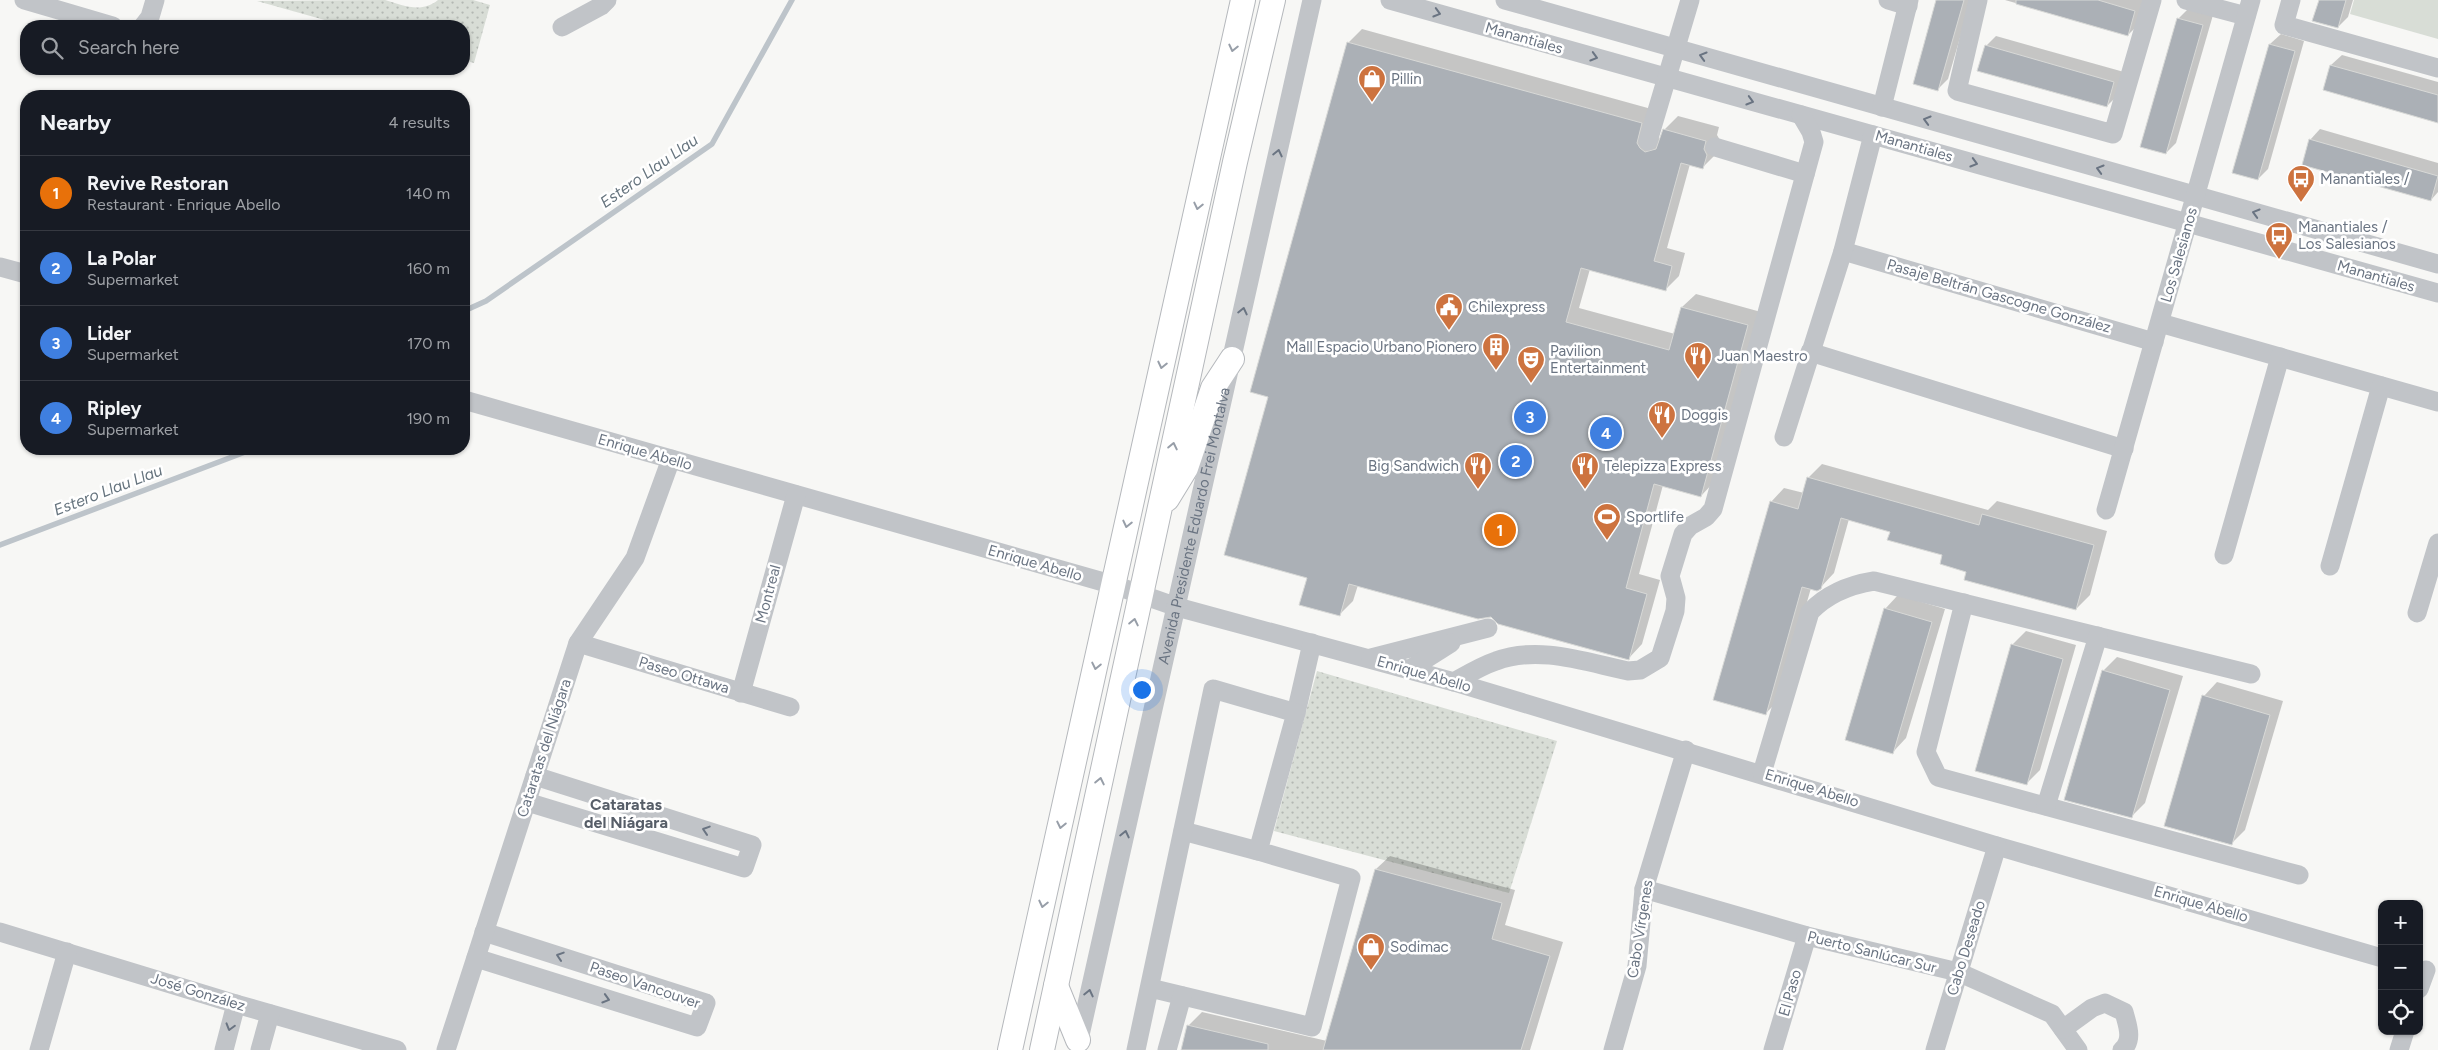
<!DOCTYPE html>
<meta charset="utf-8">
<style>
:root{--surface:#171b24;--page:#20242c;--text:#f1f3f6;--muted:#9ea1a6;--line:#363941;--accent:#8c9099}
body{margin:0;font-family:Figtree,sans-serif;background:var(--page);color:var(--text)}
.controls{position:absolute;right:15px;bottom:15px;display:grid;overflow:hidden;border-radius:10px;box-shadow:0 1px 4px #0004}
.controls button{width:45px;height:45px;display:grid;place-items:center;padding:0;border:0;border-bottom:1px solid var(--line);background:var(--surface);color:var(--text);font:25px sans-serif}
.you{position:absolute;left:1141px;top:689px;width:18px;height:18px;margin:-12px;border:4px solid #fff;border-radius:50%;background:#1a73e8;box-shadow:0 0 0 8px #1a73e833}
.badge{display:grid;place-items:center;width:32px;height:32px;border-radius:50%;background:var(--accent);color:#fff;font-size:16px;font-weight:700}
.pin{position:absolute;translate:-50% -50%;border:2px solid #fff;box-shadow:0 1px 5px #0006}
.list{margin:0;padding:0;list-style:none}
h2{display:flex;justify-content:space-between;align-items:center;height:65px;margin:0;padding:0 20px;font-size:21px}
h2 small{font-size:16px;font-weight:400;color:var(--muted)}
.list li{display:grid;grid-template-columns:32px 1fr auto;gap:15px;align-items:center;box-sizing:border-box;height:75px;padding:0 20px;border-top:1px solid var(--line)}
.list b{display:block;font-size:19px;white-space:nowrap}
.list p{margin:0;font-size:16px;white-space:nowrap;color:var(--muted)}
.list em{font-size:16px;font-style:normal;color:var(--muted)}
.icon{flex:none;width:28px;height:28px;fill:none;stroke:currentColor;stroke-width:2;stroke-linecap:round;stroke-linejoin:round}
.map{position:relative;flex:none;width:2438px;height:1050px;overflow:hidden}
.search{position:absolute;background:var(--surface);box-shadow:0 1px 4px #0004;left:20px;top:20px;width:450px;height:55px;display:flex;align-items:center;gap:12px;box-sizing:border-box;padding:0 18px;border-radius:20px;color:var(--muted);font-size:19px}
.panel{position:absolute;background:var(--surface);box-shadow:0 1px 4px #0004;left:20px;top:90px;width:450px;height:365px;border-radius:20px}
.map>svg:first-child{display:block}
</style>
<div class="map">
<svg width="2438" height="1050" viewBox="0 0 2438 1050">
<defs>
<pattern id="grass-dots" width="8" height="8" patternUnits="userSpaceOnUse" patternTransform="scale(1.25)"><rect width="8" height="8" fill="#d8ddd6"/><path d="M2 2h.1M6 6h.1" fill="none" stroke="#b3b8b3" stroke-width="1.8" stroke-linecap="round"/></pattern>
</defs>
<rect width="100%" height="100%" fill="#f7f7f5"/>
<!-- grass -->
<g fill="url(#grass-dots)">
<path d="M385,0C403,5 421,14 438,0H473L490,5L474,63L464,60V26H346L257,1Z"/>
<path d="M1317,671L1557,741L1509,893L1274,831Z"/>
</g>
<!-- green -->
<path fill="#d8ddd6" d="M2354,0H2438V39L2350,14Z"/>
<!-- shadow -->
<g fill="#0003">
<path d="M1938,0H1971L1948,79L1938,89Z"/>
<path d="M2005,0H2144L2138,25L2128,35Z"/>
<path d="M2320,0H2353L2348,17L2338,27Z"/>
<path d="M2189,8L2213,15L2176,143L2166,153L2142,146L2179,18Z"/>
<path d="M1362,29L1655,110L1653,135L1660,139L1664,130L1678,116L1719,127L1717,135L1720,140L1716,154L1703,167L1690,164L1667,248L1685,253L1679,276L1665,290L1590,269L1579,308L1675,334L1682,307L1696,294L1761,312L1714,482L1701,496L1663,485L1639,574L1660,580L1642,644L1629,658L1491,616L1358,585L1353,601L1339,615L1309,577L1269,396L1348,43Z"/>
<path d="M2281,34L2304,41L2268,169L2258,179L2234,172L2270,44Z"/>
<path d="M1996,36L2124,72L2117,96L2107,106L1986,46Z"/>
<path d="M2342,55L2438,82V121L2331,65Z"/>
<path d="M2320,129L2438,163V192L2431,200L2310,140Z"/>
<path d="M1822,464L1988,510L1997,501L2107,531L2090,595L2076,609L1968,571L1944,555L1891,531L1849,519L1834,573L1820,588H1811L1779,700L1765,714L1771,502L1784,488L1804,493L1808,478Z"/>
<path d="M1898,595L1945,609L1906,738L1893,752L1885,609Z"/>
<path d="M2026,631L2076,645L2040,770L2026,784L2012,645Z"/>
<path d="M2117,657L2183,676L2145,803L2131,817L2103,671Z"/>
<path d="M2217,682L2283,701L2245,830L2231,844L2204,696Z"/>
<path d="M1390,856L1515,890L1505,925L1563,942L1530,1050H1182L1188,1026L1202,1012L1327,1041L1376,869Z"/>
</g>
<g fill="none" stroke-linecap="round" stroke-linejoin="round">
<!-- stream -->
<g stroke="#bdc4ca" stroke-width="5.5">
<path d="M464,311L486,301L712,144L792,0"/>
<path d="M0,545L253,449"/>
</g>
</g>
<!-- building -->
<g fill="#abb0b6" stroke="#d8d9d7">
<path d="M1936,0H1964L1938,91L1913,84Z"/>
<path d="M2016,0H2098L2135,11L2128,36L2016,4Z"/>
<path d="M2319,0H2346L2338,28L2312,21Z"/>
<path d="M2177,18L2203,25L2166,154L2140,147Z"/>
<path d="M1347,42L1642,123L1637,143L1640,148L1645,152L1656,149L1663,129L1706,141L1704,149L1707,155L1703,169L1681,163L1654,261L1672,266L1666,291L1581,268L1566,322L1669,350L1681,307L1748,325L1701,497L1654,484L1626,588L1647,594L1629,660L1498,624L1491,617L1478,619L1349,584L1340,616L1299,605L1307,578L1224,555L1268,397L1250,392Z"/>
<path d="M2269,44L2295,51L2258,180L2232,173Z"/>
<path d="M1985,45L2114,82L2107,107L1977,71Z"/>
<path d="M2330,65L2438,95V123L2323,90Z"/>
<path d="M2309,139L2438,176L2431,201L2302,165Z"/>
<path d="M1807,477L1979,525L1982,514L2094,545L2076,610L1964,580L1966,572L1940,564L1942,555L1887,540L1890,532L1841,518L1821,589L1817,591L1802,587L1766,715L1713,700L1770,501L1798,509Z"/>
<path d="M1884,608L1932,622L1893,754L1845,740Z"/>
<path d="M2011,644L2063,659L2027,785L1975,771Z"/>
<path d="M2102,670L2170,690L2132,818L2064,800Z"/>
<path d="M2202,695L2270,715L2232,845L2164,826Z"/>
<path d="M1375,869L1502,903L1492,939L1550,956L1521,1050H1323Z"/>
<path d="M1187,1025L1268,1044V1050H1181Z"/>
</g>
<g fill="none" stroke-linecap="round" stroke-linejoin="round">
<defs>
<g id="major">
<path d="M1167,499L1186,468L1213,388L1232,359"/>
<path d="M1056,986L1078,1040"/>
<path d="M1010,1050L1243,0"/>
<path d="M1042,1050L1235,162L1273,0"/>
</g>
</defs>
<!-- major casing -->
<use href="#major" stroke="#b5b8bc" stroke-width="26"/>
<!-- minor -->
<g stroke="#c1c4c8" stroke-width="19">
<path d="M24,0L113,26"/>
<path d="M1390,0L2438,293"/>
<path d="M1505,0L2438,264"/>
<path d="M1888,0L1908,6"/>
<path d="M1978,0L1957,91L2113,134L2152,0"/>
<path d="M2186,0L2246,16"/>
<path d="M2291,0L2284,25L2438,68"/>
<path d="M143,26L150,17L155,0"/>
<path d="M562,27L601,6L607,0"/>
<path d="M1882,107L1909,0"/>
<path d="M1648,141L1690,0"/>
<path d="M1715,147L1805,174"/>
<path d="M1843,251L2154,342"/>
<path d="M0,267L26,274"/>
<path d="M2160,323L2438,402"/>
<path d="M1810,352L2124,449"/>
<path d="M464,400L1114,585L1177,607L1454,682L1997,846L2382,958"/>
<path d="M1784,437L1843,251L1873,135"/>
<path d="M2106,510L2251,0"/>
<path d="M2224,555L2280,357"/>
<path d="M2330,566L2381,386"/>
<path d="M1964,603L1926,752L1938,777L2299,875"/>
<path d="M2417,613L2438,543"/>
<path d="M578,643L790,707"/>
<path d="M1371,658L1488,628"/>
<path d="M1410,669L1451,643"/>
<path d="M1454,682C1468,674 1481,666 1496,661C1539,645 1585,662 1628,671L1640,670L1660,658L1675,611L1676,598L1670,576L1683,534L1690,526L1706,517L1713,509L1814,142L1811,132L1801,115"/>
<path d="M741,693L796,495"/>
<path d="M1296,713L1312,643"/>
<path d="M1762,773L1810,612C1827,594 1849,585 1874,581L2251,674"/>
<path d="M527,802L744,868L752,845L535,776"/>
<path d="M2046,806L2098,636"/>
<path d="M1183,831L1258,851"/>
<path d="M1644,889L1807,936L1958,972L2052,1014L2078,1050"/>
<path d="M0,932L236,1004L397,1050"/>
<path d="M476,958L697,1027L706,1003L484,932"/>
<path d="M2419,989L2426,970"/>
<path d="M2063,1029L2092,1008L2105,1003L2124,1012C2127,1024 2134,1040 2122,1050"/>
<path id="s1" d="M1078,1044L1312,0"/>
<path d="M39,1050L67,952"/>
<path d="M224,1050L236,1004"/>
<path d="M260,1050L270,1014"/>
<path d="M446,1050L578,643L635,558L671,459"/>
<path d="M1136,1050L1213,689L1296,713L1258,851L1351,878L1312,1027L1150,988"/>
<path d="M1167,1050L1182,996"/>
<path d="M1613,1050L1637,966L1644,889L1686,750"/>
<path d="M1773,1050L1807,936"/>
<path d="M1935,1050L1997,846"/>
<path d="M2399,1050L2405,1031"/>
</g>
<!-- major -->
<use href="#major" stroke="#fff" stroke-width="24"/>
</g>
<!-- one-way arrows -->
<defs><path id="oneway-chevron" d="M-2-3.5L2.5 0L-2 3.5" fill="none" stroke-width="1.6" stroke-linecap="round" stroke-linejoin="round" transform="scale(1.25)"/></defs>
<g stroke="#6a7482">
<use href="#oneway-chevron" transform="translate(1437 13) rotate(16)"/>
<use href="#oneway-chevron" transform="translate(1703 56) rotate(-164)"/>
<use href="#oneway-chevron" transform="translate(1594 57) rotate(16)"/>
<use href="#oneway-chevron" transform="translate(1750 101) rotate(16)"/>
<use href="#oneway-chevron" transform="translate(1927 120) rotate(-164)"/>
<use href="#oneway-chevron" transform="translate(1278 153) rotate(-77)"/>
<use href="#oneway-chevron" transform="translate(1974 163) rotate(16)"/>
<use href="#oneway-chevron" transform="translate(2100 169) rotate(-164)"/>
<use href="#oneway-chevron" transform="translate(2256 213) rotate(-164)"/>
<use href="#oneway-chevron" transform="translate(1243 311) rotate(-77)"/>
<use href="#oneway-chevron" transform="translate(706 830) rotate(-162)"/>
<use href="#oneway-chevron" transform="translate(1125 834) rotate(-77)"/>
<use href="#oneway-chevron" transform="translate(560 956) rotate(-162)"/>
<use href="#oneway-chevron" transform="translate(1089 993) rotate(-77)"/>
<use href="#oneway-chevron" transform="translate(606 999) rotate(17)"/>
<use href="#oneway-chevron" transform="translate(230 1027) rotate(106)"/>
</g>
<g stroke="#979ea8">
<use href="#oneway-chevron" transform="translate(1233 48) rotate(103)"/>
<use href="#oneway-chevron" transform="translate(1198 206) rotate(103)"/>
<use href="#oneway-chevron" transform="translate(1162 365) rotate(103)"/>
<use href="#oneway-chevron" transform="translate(1173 446) rotate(-78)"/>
<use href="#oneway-chevron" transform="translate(1127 524) rotate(103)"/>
<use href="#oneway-chevron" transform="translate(1134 622) rotate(-78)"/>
<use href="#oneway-chevron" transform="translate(1096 666) rotate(102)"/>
<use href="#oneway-chevron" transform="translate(1100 781) rotate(-78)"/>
<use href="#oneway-chevron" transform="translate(1061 825) rotate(102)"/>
<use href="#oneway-chevron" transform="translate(1043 904) rotate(103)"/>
</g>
<!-- icons -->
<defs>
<symbol id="shop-pin" viewBox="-11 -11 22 30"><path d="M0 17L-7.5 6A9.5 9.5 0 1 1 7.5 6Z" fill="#cd733f" stroke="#fff"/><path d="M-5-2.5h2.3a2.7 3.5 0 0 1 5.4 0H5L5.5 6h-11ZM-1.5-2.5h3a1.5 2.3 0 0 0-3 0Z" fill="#fff"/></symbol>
<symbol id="bus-pin" viewBox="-11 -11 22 30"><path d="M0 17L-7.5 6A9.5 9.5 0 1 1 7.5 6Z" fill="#cd733f" stroke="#fff"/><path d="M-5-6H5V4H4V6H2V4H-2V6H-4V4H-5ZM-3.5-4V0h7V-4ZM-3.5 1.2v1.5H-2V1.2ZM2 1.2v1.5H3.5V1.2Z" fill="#fff"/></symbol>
<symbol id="civic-pin" viewBox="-11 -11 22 30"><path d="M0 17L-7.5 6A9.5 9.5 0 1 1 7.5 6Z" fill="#cd733f" stroke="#fff"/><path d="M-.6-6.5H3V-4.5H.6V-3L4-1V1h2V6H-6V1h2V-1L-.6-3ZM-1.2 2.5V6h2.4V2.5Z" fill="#fff"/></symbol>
<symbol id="building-pin" viewBox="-11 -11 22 30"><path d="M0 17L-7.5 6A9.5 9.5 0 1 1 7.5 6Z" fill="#cd733f" stroke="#fff"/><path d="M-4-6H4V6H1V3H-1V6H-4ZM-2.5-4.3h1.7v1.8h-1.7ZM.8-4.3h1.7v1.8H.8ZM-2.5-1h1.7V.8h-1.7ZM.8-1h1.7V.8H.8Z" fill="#fff"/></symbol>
<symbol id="restaurant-pin" viewBox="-11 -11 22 30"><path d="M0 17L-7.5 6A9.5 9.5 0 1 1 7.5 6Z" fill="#cd733f" stroke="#fff"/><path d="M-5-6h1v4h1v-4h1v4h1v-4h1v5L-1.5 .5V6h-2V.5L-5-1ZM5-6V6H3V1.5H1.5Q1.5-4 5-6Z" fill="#fff"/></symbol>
<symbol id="theatre-pin" viewBox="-11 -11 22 30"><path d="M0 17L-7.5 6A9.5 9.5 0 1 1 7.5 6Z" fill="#cd733f" stroke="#fff"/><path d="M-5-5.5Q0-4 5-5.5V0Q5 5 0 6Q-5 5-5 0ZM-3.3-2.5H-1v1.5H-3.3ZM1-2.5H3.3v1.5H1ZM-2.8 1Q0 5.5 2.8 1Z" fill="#fff"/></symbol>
<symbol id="stadium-pin" viewBox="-11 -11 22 30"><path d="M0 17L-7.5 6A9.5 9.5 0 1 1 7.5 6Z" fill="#cd733f" stroke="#fff"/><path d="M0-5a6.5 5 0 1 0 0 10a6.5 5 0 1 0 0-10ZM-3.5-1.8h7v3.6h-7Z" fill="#fff"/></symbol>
</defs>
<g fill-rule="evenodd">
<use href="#shop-pin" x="1356" y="63" width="32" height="43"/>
<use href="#bus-pin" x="2285" y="163" width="32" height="43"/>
<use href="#bus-pin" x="2263" y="220" width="32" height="43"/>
<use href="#civic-pin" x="1433" y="291" width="32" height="43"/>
<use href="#building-pin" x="1480" y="331" width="32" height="43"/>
<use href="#restaurant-pin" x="1682" y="340" width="32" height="43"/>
<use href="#theatre-pin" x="1515" y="344" width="32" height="43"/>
<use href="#restaurant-pin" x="1646" y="399" width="32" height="43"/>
<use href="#restaurant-pin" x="1462" y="450" width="32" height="43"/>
<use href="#restaurant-pin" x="1569" y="450" width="32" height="43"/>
<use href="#stadium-pin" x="1591" y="501" width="32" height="43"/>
<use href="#shop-pin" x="1355" y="931" width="32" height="43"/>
</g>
<g text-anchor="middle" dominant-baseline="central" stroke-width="5" stroke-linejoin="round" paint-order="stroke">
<!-- street labels -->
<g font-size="15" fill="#6a7482" stroke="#fff">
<text transform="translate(1524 38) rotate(16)">Manantiales</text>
<text transform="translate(1914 146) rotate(16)">Manantiales</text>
<text transform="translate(2179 255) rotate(-74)">Los Salesianos</text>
<text transform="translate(2376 276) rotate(16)">Manantiales</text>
<text transform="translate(1999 296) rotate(16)">Pasaje Beltrán Gascogne González</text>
<text transform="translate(645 452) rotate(16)">Enrique Abello</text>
<text stroke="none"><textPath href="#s1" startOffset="531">Avenida Presidente Eduardo Frei Montalva</textPath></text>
<text transform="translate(1035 563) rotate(16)">Enrique Abello</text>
<text transform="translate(768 594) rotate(-75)">Montreal</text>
<text transform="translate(1424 674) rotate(16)">Enrique Abello</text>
<text transform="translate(684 675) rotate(17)">Paseo Ottawa</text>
<text transform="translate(544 748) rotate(-72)">Cataratas del Niágara</text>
<text transform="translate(1812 788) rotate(17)">Enrique Abello</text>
<text transform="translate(2201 904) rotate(16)">Enrique Abello</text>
<text transform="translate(1640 929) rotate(-81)">Cabo Vírgenes</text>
<text transform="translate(1966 948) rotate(-73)">Cabo Deseado</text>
<text transform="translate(1872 952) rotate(14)">Puerto Sanlúcar Sur</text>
<text transform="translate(645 985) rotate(19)">Paseo Vancouver</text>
<text transform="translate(198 992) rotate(17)">José González</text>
<text transform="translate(1790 993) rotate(-74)">El Paso</text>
</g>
<!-- poi labels -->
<g font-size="15" fill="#6a7482" stroke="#fff" text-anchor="start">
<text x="1391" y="79">Pillin</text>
<text x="2320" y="179">Manantiales /</text>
<text x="2298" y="227">Manantiales /<tspan x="2298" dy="17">Los Salesianos</tspan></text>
<text x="1468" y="307">Chilexpress</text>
<text x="1477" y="347" text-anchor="end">Mall Espacio Urbano Pionero</text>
<text x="1550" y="351">Pavilion<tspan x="1550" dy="17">Entertainment</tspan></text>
<text x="1717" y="356">Juan Maestro</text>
<text x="1681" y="415">Doggis</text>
<text x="1459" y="466" text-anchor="end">Big Sandwich</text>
<text x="1604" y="466">Telepizza Express</text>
<text x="1626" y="517">Sportlife</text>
<text x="1390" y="947">Sodimac</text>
</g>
<!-- water labels -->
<g font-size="16" font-style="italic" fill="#66747e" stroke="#fff">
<text transform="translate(649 171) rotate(-35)">Estero Llau Llau</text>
<text transform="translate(108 490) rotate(-21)">Estero Llau Llau</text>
</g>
<!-- neighbourhood labels -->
<g font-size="16" font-weight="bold" fill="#575e68" stroke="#fff">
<text x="626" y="804">Cataratas<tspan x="626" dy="18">del Niágara</tspan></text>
</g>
</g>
</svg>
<div class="controls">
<button>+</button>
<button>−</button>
<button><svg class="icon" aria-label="locate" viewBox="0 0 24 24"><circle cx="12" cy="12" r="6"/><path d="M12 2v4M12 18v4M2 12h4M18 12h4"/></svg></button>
</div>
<div class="you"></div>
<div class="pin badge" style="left:1500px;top:530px;background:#e8710a">1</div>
<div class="pin badge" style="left:1516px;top:461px;background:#3f7fe0">2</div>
<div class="pin badge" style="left:1530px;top:417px;background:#3f7fe0">3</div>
<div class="pin badge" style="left:1606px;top:433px;background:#3f7fe0">4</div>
<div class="search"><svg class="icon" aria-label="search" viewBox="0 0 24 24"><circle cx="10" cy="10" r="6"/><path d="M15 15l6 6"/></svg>Search here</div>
<section class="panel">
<h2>Nearby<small>4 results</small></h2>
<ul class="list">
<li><span class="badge" style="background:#e8710a">1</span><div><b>Revive Restoran</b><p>Restaurant · Enrique Abello</p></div><em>140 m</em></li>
<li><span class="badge" style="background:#3f7fe0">2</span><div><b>La Polar</b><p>Supermarket</p></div><em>160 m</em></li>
<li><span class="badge" style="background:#3f7fe0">3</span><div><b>Lider</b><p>Supermarket</p></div><em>170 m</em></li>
<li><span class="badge" style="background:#3f7fe0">4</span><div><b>Ripley</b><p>Supermarket</p></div><em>190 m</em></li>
</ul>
</section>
</div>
